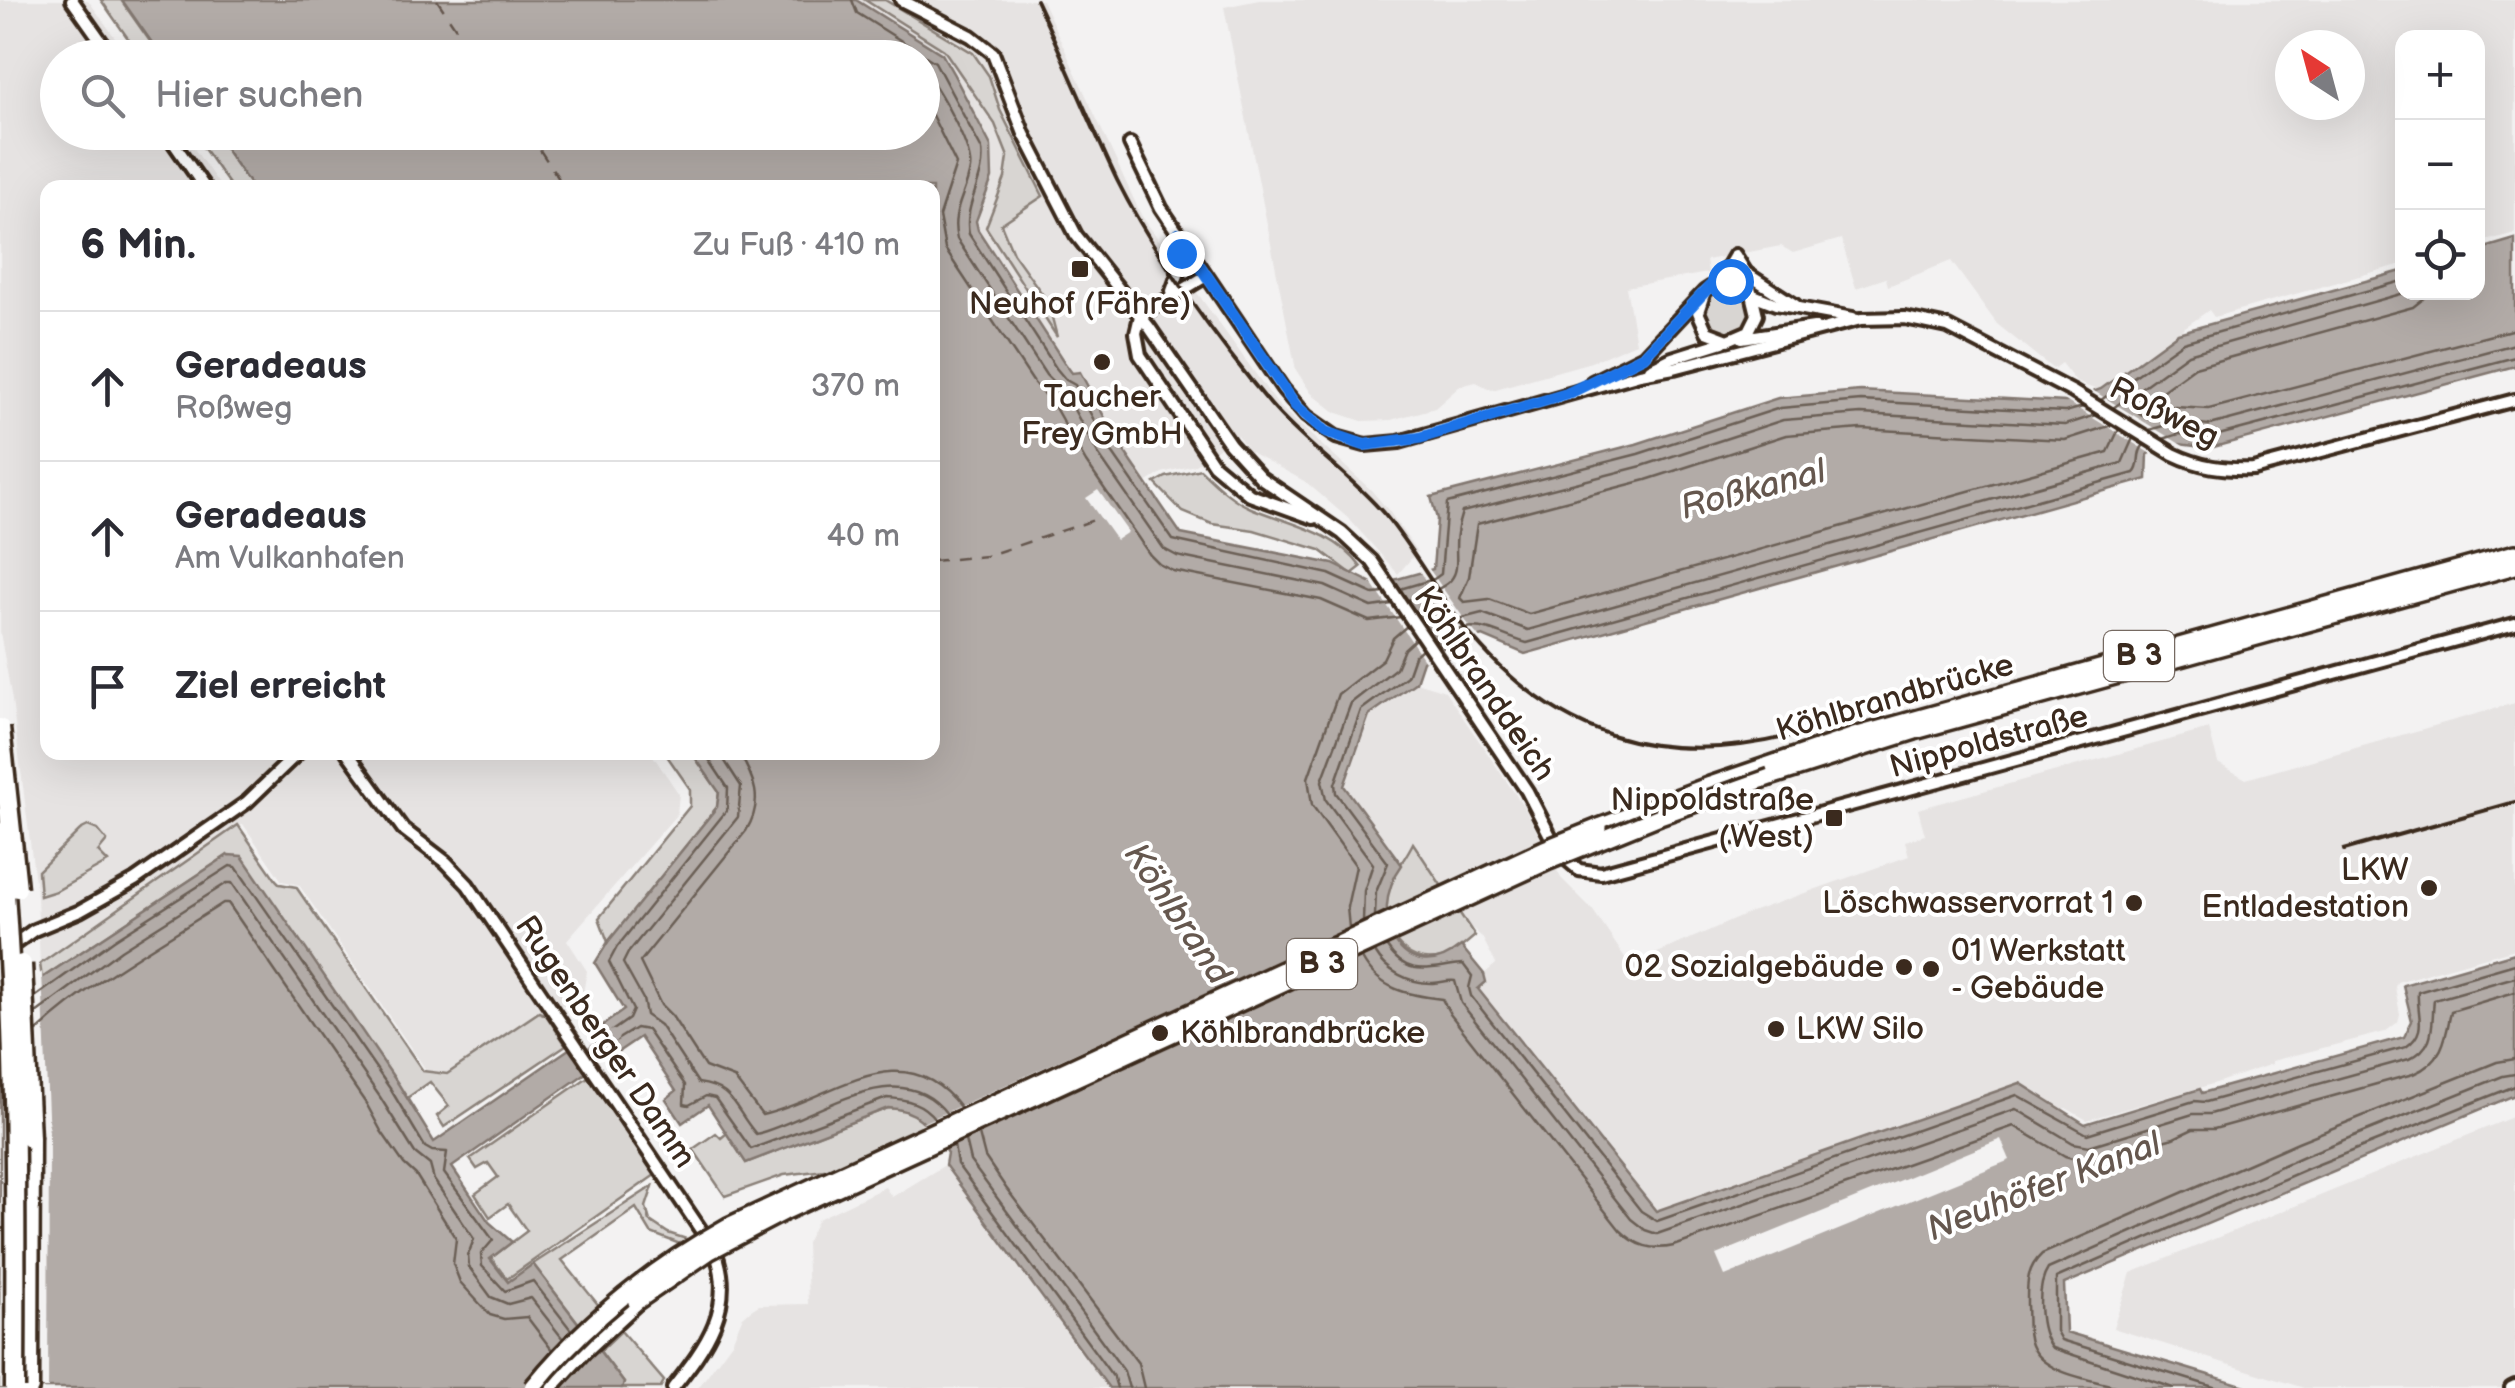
<!DOCTYPE html>
<html lang="de">
<meta charset="utf-8">
<style>
:root{--surface:#fff;--page:#f7f7f7;--text:#2b2b33;--muted:#7c7c81;--line:#e1e1e2}
body{margin:0;font-family:"Balsamiq Sans",sans-serif;background:var(--page);color:var(--text)}
.controls{position:absolute;right:30px;top:30px;display:grid;overflow:hidden;border-radius:20px;box-shadow:0 10px 40px #0002}
.controls button{width:90px;height:90px;display:grid;place-items:center;padding:0;border:0;border-bottom:2px solid var(--line);background:var(--surface);color:var(--text);font:50px sans-serif}
.compass{position:absolute;left:2275px;top:30px;width:90px;height:90px;border-radius:50%;background:var(--surface);box-shadow:0 10px 40px #0002;rotate:324deg}
.stop{position:absolute;width:30px;height:30px;margin:-22px;border:8px solid #1a73e8;border-radius:50%;background:#fff}
.stop.end{background:#1a73e8;border-color:#fff;box-shadow:0 2px 10px #0008}
.list{margin:0;padding:0;list-style:none}
h2{display:flex;justify-content:space-between;align-items:center;height:130px;margin:0;padding:0 40px;font-size:42px}
h2 small{font-size:32px;font-weight:400;color:var(--muted)}
.list li{display:grid;grid-template-columns:65px 1fr auto;gap:30px;align-items:center;box-sizing:border-box;height:150px;padding:0 40px;border-top:2px solid var(--line)}
.list b{display:block;font-size:38px;white-space:nowrap}
.list p{margin:0;font-size:32px;white-space:nowrap;color:var(--muted)}
.list em{font-size:32px;font-style:normal;color:var(--muted)}
.icon{flex:none;width:55px;height:55px;fill:none;stroke:currentColor;stroke-width:2;stroke-linecap:round;stroke-linejoin:round}
.map{position:relative;flex:none;width:2515px;height:1388px;overflow:hidden}
.search{position:absolute;background:var(--surface);box-shadow:0 10px 40px #0002;left:40px;top:40px;width:900px;height:110px;display:flex;align-items:center;gap:25px;box-sizing:border-box;padding:0 35px;border-radius:55px;color:var(--muted);font-size:38px}
.panel{position:absolute;background:var(--surface);box-shadow:0 10px 40px #0002;left:40px;top:180px;width:900px;height:580px;border-radius:20px}
.map>svg:first-child{display:block}
</style>
<div class="map">
<svg width="2515" height="1388" viewBox="0 0 2515 1388">
<rect width="100%" height="100%" fill="#f3f2f2"/>
<filter id="ink" filterUnits="userSpaceOnUse"><feTurbulence type="fractalNoise" baseFrequency=".01" numOctaves="2"/><feDisplacementMap in="SourceGraphic" scale="20" xChannelSelector="R" yChannelSelector="G"/><feConvolveMatrix kernelMatrix="1 2 1 2 8 2 1 2 1" color-interpolation-filters="sRGB"/></filter>
<g filter="url(#ink)">
<!-- built -->
<g fill="#e6e3e2" fill-rule="evenodd">
<path d="M0,0H88L129,57L58,58V132L183,133L221,187L48,188V752L651,753L679,794L677,814L567,940L587,971L583,993L546,1015L534,1014L447,1074L426,1070L299,885L282,881L243,824L40,964L37,897L12,700L0,632Z"/>
<path d="M856,0H1042L1141,215L1278,405L1371,490L1389,511L1417,552L1398,574L1350,520L1306,482L1249,451L1237,435L1195,465L1162,473L1146,483L1118,442L1080,372L1073,373L1064,362L978,230L979,212L954,75L942,55Z"/>
<path d="M1259,0H2515V233L2478,243V38H2402V264L2214,317L2209,310L2097,390L2076,382L2061,363L2053,369L1997,324L1951,261L1888,286L1886,278L1856,288L1841,239L1793,253L1781,246L1706,260L1708,273L1626,287L1636,343L1591,362L1492,390L1476,382L1460,386L1435,408L1391,420L1362,421L1335,412L1311,393L1296,370L1224,7ZM2290,45H2350V105H2290Z"/>
<path d="M1416,682L1445,691L1524,807L1561,878L1592,909L1630,965L1754,911L1909,856L1905,841L1925,835L1918,809L2209,729L2218,763L2246,779L2515,703V949L2397,982L2395,987L2400,1014L2398,1022L2385,1032L2272,1061V1064L2216,1083L2087,1120L2066,1108L2061,1109L2020,1083L1656,1211L1478,988L1486,982L1484,974L1496,964L1482,937L1468,925L1414,844L1402,865L1344,787L1369,715Z"/>
<path d="M2515,1116V1388H2304L2113,1328L2131,1273Z"/>
<path d="M945,1165L1109,1388H698L732,1342L742,1318L751,1310L759,1305L808,1304L806,1243L818,1219L885,1187L892,1197Z"/>
</g>
<!-- green -->
<g fill="#d8d5d2" stroke="#8a8078" stroke-width="2.5">
<path d="M101,0H121L161,57H141Z"/>
<path d="M865,0H885L973,53L989,76L1000,110L1043,196L1001,224L1013,253L1048,302L1057,337L986,227L1005,178L1008,157L995,124L944,50Z"/>
<path d="M193,133H214L252,187H231Z"/>
<circle cx="1728" cy="310" r="22"/>
<path d="M1200,469C1216,484 1230,499 1251,508C1289,524 1335,531 1361,567L1352,574L1320,550L1254,530L1212,524L1183,512L1155,483L1166,477Z"/>
<path d="M665,753H692L719,792L717,807L608,942L599,918L690,806V789Z"/>
<path d="M238,825L276,880L280,884L296,887L423,1071L447,1074L539,1012L546,1015L566,1045L444,1127L437,1116L449,1106L430,1082L407,1098L228,855L42,978L40,964Z"/>
<path d="M88,826L98,830L107,841L98,852L108,862L56,891L40,896L38,871L80,830Z"/>
<path d="M1413,843L1475,936C1465,944 1454,955 1442,958C1404,968 1377,928 1387,893C1392,875 1405,859 1413,843Z"/>
<path d="M588,1077L655,1175L507,1279L491,1258L527,1231L508,1204L490,1217L475,1194L498,1177L488,1163L477,1169L470,1159Z"/>
<path d="M888,1108C908,1109 919,1114 930,1129L841,1168L784,1175L725,1196L693,1149L716,1133L721,1138L727,1133L746,1163Z"/>
<path d="M653,1186L646,1207L650,1221L668,1233L696,1242L688,1247L651,1233L636,1208L562,1260L600,1307L580,1325L533,1264Z"/>
<path d="M621,1331L664,1381L660,1388H622L624,1383L600,1351Z"/>
</g>
<!-- water -->
<g fill="#b2aba7" stroke="#827770" stroke-width="2.5">
<path d="M122,0H856L942,54L954,75L991,146L992,178L976,221L978,230L1064,362L1072,373L1080,372L1118,442L1181,534L1333,564L1376,585L1433,569L1437,519L1431,497L1636,444L1778,398L1860,391L2066,402L2101,389L2178,333L2402,271V292H2478V250L2515,239V366L2210,448L2179,444L2148,454L2147,479L1525,654L1483,636L1449,644L1423,661L1416,682L1369,715L1344,786L1402,865C1363,918 1405,992 1461,946L1484,974L1486,982L1478,989L1656,1211L2020,1083L2085,1124L2200,1089L2202,1093L2404,1037L2412,1021L2403,985L2515,953V1095L2064,1284L2066,1332L2252,1388H1109L945,1165L947,1153C930,1129 920,1109 888,1108L746,1163L708,1105L682,1123L666,1099L676,1091L640,1037L609,1058L592,1033L624,1010L595,963L608,942L717,807L719,792L692,753L932,752V188L252,187L214,133L922,132V58L162,57Z"/>
<path d="M228,855L242,856L399,1085L434,1142L569,1049L586,1073L452,1167L489,1222L512,1242L490,1259L508,1282L533,1264L624,1383L622,1388H0V1016L42,978Z"/>
</g>
<!-- pier -->
<g fill="#f3f2f2">
<path d="M2089,388L2185,447L2156,457L2059,397Z"/>
<path d="M1098,490L1128,532L1116,540L1086,498Z"/>
<path d="M1427,566L1465,620L1482,641L1472,644L1456,626L1417,568Z"/>
<path d="M1391,576L1442,650L1425,661L1371,582Z"/>
<path d="M1389,910L1401,941L940,1152L920,1124Z"/>
<path d="M42,972L49,1138L48,1388H9L10,999Z"/>
<path d="M2,1007L7,1137L6,1388H0Z"/>
<path d="M2001,1139L2010,1160L1725,1276L1716,1255Z"/>
</g>
<g fill="none" stroke-linecap="round" stroke-linejoin="round">
<!-- shore -->
<g stroke="#6b5e55" stroke-width="2.5">
<path d="M852,0L857,13L935,62L982,150C986,180 963,204 969,234L1056,368L1066,380L1075,385L1109,448L1173,540L1329,574L1373,594L1385,593"/>
<path d="M922,68C936,84 974,149 970,169C966,195 950,212 957,239L1046,375L1066,395L1098,454L1164,549L1177,556L1325,586L1372,607L1392,604"/>
<path d="M922,95L956,164L939,216L945,249L1034,383L1054,406L1086,462L1150,555L1159,564L1173,571L1321,600L1369,621L1401,617"/>
<path d="M2432,292L2413,307L2195,367L2140,407L2139,413L2144,416L2175,407L2209,409L2515,329"/>
<path d="M2101,400L2183,342L2402,281"/>
<path d="M2113,408L2188,354L2408,292"/>
<path d="M2112,425L2065,440L1861,429L1786,435L1646,480L1477,524L1469,577L1460,598L1464,602L1489,599L1529,614L2108,452L2119,429"/>
<path d="M2149,430L2177,422L2210,425L2515,344"/>
<path d="M2163,439L2179,434L2211,437L2515,357"/>
<path d="M1400,589L1434,579L1441,574L1447,503L1638,454L1780,408L1861,401L2065,412L2083,407"/>
<path d="M1407,600C1483,579 1443,566 1462,512L1642,466L1783,420L1861,414L2065,425L2096,415"/>
<path d="M1428,631L1443,623L1482,613L1528,630L2122,463L2133,438"/>
<path d="M1435,641C1478,615 1488,632 1527,643L2134,473C2142,466 2135,453 2144,445"/>
<path d="M704,752L728,788L727,810L617,947L609,962L633,1010L629,1019L609,1033V1039L615,1041L636,1028L647,1030L685,1085L684,1104L689,1105L706,1096L715,1098L751,1149L887,1098C907,1099 923,1103 935,1119"/>
<path d="M719,752L741,786L738,817L628,953L623,963L643,999L646,1015L660,1025L698,1083C734,1087 734,1109 756,1134C814,1120 899,1050 947,1114"/>
<path d="M738,752C755,778 764,802 746,831L640,962L661,1005L672,1016L705,1067L734,1078L762,1115C831,1100 902,1030 961,1108"/>
<path d="M1375,916L1376,892L1388,863L1336,793L1335,784L1361,710L1407,676L1414,656L1422,649"/>
<path d="M1363,922L1364,891L1373,864L1326,800L1322,781L1351,703L1396,668L1404,649L1415,639"/>
<path d="M1349,928L1347,907L1356,866L1312,805L1308,778L1338,694L1383,659L1393,638L1407,626"/>
<path d="M1387,947C1409,980 1433,966 1463,964L1472,976L1469,988L1471,996L1641,1211L1657,1221L2017,1095L2087,1134L2194,1101L2206,1102L2406,1047C2429,1031 2416,1014 2418,992L2515,964"/>
<path d="M1375,952C1386,971 1409,983 1431,983C1439,983 1447,980 1455,981L1461,1003L1631,1219L1645,1230L1657,1234L2016,1109L2073,1143L2089,1146L2193,1114H2210L2409,1059C2437,1046 2431,1024 2434,1000L2515,977"/>
<path d="M1362,958C1379,990 1409,995 1442,999L1450,1014L1620,1230C1636,1246 1652,1251 1674,1246L2014,1126L2065,1156L2083,1161L2174,1138L2193,1129H2214L2413,1074C2443,1062 2446,1038 2451,1011L2515,992"/>
<path d="M35,997L114,940L230,866L236,867L391,1090L425,1147L432,1151L447,1152L444,1173L493,1240L481,1254L482,1266L505,1291L533,1281L571,1330"/>
<path d="M36,1013L121,950L227,883H232L380,1097L415,1153L430,1165L434,1180L474,1239L468,1255L469,1267L491,1297L508,1304L531,1298L563,1339"/>
<path d="M36,1032C91,981 160,944 223,903H228L367,1105L381,1131L404,1164L416,1175L456,1239L453,1264L460,1282L490,1315L504,1319L527,1317L552,1350"/>
<path d="M979,1134L985,1157L1006,1188L1138,1363L1144,1388"/>
<path d="M965,1140L970,1161L1124,1371L1129,1388"/>
<path d="M954,1145L957,1164L1114,1378L1117,1388"/>
<path d="M2122,1388C2095,1380 2043,1375 2031,1345C2026,1333 2028,1318 2027,1305C2027,1284 2026,1269 2042,1254L2298,1142L2497,1062L2515,1059"/>
<path d="M2174,1388L2052,1348C2038,1331 2036,1287 2048,1269L2304,1156L2503,1076L2515,1074"/>
<path d="M2217,1388L2061,1340L2056,1331V1278L2309,1168L2515,1086"/>
</g>
<!-- canal -->
<path stroke="#b2aba7" stroke-width="12" d="M564,1071L613,1036"/>
<!-- ferry -->
<g stroke="#65574e" stroke-width="2.5" stroke-dasharray="12 10" stroke-linecap="butt">
<path d="M437,0L476,58"/>
<path d="M528,132L565,188"/>
<path d="M932,561L986,556L1100,518"/>
</g>
<defs>
<g id="minor">
<path d="M72,0L113,58"/>
<path d="M901,0L971,36L993,53L1024,134L1076,235L1149,327L1230,444L1261,478L1342,533L1372,561L1527,791L1559,853L1579,870L1601,873L2515,624"/>
<path d="M166,132L205,188"/>
<path d="M1130,144L1161,208L1283,389L1306,416L1336,437L1365,445L1399,442L1640,374L1674,368L1861,319L1905,318L1948,327L2073,392L2173,454C2200,467 2223,470 2253,469L2515,400"/>
<path d="M1746,273L1795,305"/>
<path d="M1719,282L1735,255L1746,273L1751,291"/>
<path d="M1172,291L1181,267L1179,240"/>
<path d="M1753,295L1776,304L1853,318"/>
<path d="M1140,316L1136,333L1140,355L1214,465L1250,495L1314,518"/>
<path d="M1140,316L1206,276"/>
<path d="M1742,338L1814,327"/>
<path d="M1650,369L1672,358L1723,342"/>
<path d="M1592,382L1644,356L1705,291L1719,282L1737,283L1752,294L1757,315L1749,331L1728,340L1707,332L1698,312L1705,291"/>
<path d="M347,752L403,829L446,862L468,885L715,1251C736,1306 706,1346 673,1388"/>
<path d="M9,948L34,930L80,911L135,880L247,802L299,752"/>
<path d="M2511,1388L2515,1386"/>
</g>
<g id="primary">
<path d="M1770,777L1915,731L2515,566"/>
<path d="M1599,827L1710,785L1854,736L2515,553"/>
<path d="M549,1388L583,1351L636,1302"/>
</g>
<path id="motorway" d="M29,1388L30,1138"/>
</defs>
<!-- minor casing -->
<use href="#minor" stroke="#3b2a1e" stroke-width="18"/>
<!-- primary casing -->
<use href="#primary" stroke="#3b2a1e" stroke-width="22"/>
<!-- motorway casing -->
<use href="#motorway" stroke="#3b2a1e" stroke-width="25"/>
<!-- minor -->
<use href="#minor" stroke="#fff" stroke-width="10"/>
<!-- primary -->
<use href="#primary" stroke="#fff" stroke-width="15"/>
<!-- motorway -->
<use href="#motorway" stroke="#fff" stroke-width="18"/>
<!-- rail -->
<g stroke="#3b2a1e" stroke-width="4">
<path d="M1036,0C1064,59 1089,121 1117,180C1153,253 1218,342 1271,405C1305,445 1351,475 1385,515C1414,550 1436,592 1464,627C1553,737 1658,769 1794,735"/>
<path d="M2344,850L2515,802"/>
</g>
<defs>
<g id="primary-bridge">
<path d="M636,1302L710,1251L784,1212L1549,861L1660,816L1770,777"/>
<path d="M532,1388C587,1320 653,1268 728,1226L1544,849L1599,827"/>
</g>
<g id="motorway-bridge">
<path d="M0,728L17,888"/>
<path d="M0,832C17,1017 16,1202 15,1388"/>
<path d="M22,964L30,1138"/>
</g>
</defs>
<!-- primary-bridge casing -->
<use href="#primary-bridge" stroke="#3b2a1e" stroke-width="22" stroke-linecap="butt"/>
<!-- motorway-bridge casing -->
<use href="#motorway-bridge" stroke="#3b2a1e" stroke-width="25" stroke-linecap="butt"/>
<!-- primary-bridge -->
<use href="#primary-bridge" stroke="#fff" stroke-width="15"/>
<!-- motorway-bridge -->
<use href="#motorway-bridge" stroke="#fff" stroke-width="18"/>
</g>
</g>
<g fill="none" stroke-linecap="round" stroke-linejoin="round" filter="url(#ink)">
<!-- route -->
<path stroke="#1a73e8" stroke-width="12" d="M1181,253L1178,234L1296,406L1326,432L1364,445L1419,438L1567,394L1644,356L1710,286L1730,281"/>
</g>
<!-- markers -->
<g fill="#3b2a1e" stroke="#fff" stroke-width="4">
<rect x="1070" y="259" width="20" height="20" rx="5"/>
<circle cx="1102" cy="362" r="10"/>
<rect x="1824" y="808" width="20" height="20" rx="5"/>
<circle cx="2429" cy="888" r="10"/>
<circle cx="2134" cy="903" r="10"/>
<circle cx="1904" cy="967" r="10"/>
<circle cx="1931" cy="969" r="10"/>
<circle cx="1776" cy="1029" r="10"/>
<circle cx="1160" cy="1033" r="10"/>
</g>
<g text-anchor="middle" dominant-baseline="central" stroke-width="8" stroke-linejoin="round" paint-order="stroke">
<!-- shield labels -->
<g fill="#fff" stroke="#766a62" stroke-width="2.5">
<rect x="2104" y="631" width="70" height="50" rx="8"/>
<rect x="1287" y="939" width="70" height="50" rx="8"/>
</g>
<g font-size="30" font-weight="bold" fill="#3b2a1e">
<text x="2139" y="656">B 3</text>
<text x="1322" y="964">B 3</text>
</g>
<!-- poi labels -->
<g font-size="32" fill="#3b2a1e" stroke="#fff" text-anchor="end">
<text x="1080" y="304" text-anchor="middle">Neuhof (Fähre)</text>
<text x="1102" y="397" text-anchor="middle">Taucher<tspan x="1102" dy="37">Frey GmbH</tspan></text>
<text x="1814" y="800">Nippoldstraße<tspan x="1814" dy="37">(West)</tspan></text>
<text x="2409" y="870">LKW<tspan x="2409" dy="37">Entladestation</tspan></text>
<text x="2114" y="903">Löschwasservorrat 1</text>
<text x="1951" y="951" text-anchor="start">01 Werkstatt<tspan x="1951" dy="37">- Gebäude</tspan></text>
<text x="1884" y="967">02 Sozialgebäude</text>
<text x="1796" y="1029" text-anchor="start">LKW Silo</text>
<text x="1180" y="1033" text-anchor="start">Köhlbrandbrücke</text>
</g>
<!-- street labels -->
<g font-size="32" fill="#3b2a1e" stroke="#fff">
<text transform="translate(2164 413) rotate(27)">Roßweg</text>
<text transform="translate(1484 684) rotate(56)">Köhlbranddeich</text>
<text transform="translate(1895 698) rotate(-16)">Köhlbrandbrücke</text>
<text transform="translate(1989 742) rotate(-15)">Nippoldstraße</text>
<text transform="translate(605 1042) rotate(56)">Rugenberger Damm</text>
</g>
<!-- water labels -->
<g font-size="35" font-style="italic" fill="#65574e" stroke="#fff">
<text transform="translate(1753 490) rotate(-15)">Roßkanal</text>
<text transform="translate(1177 914) rotate(56)">Köhlbrand</text>
<text transform="translate(2044 1187) rotate(-21)">Neuhöfer Kanal</text>
</g>
</g>
</svg>
<div class="controls">
<button>+</button>
<button>−</button>
<button><svg class="icon" aria-label="locate" viewBox="0 0 24 24"><circle cx="12" cy="12" r="6"/><path d="M12 2v4M12 18v4M2 12h4M18 12h4"/></svg></button>
</div>
<svg class="compass" viewBox="-18 -18 36 36"><path d="M0-13l5 13h-10z" fill="#e53935"/><path d="M0 13l5-13h-10z" fill="#7c7c81"/></svg>
<div class="stop" style="left:1730px;top:281px"></div>
<div class="stop end" style="left:1181px;top:253px"></div>
<div class="search"><svg class="icon" aria-label="search" viewBox="0 0 24 24"><circle cx="10" cy="10" r="6"/><path d="M15 15l6 6"/></svg>Hier suchen</div>
<section class="panel">
<h2>6 Min.<small>Zu Fuß · 410 m</small></h2>
<ul class="list">
<li><svg class="icon" aria-label="ahead" viewBox="0 0 24 24"><path d="M12 20V5M6 11l6-6 6 6"/></svg><div><b>Geradeaus</b><p>Roßweg</p></div><em>370 m</em></li>
<li><svg class="icon" aria-label="ahead" viewBox="0 0 24 24"><path d="M12 20V5M6 11l6-6 6 6"/></svg><div><b>Geradeaus</b><p>Am Vulkanhafen</p></div><em>40 m</em></li>
<li><svg class="icon" aria-label="arrive" viewBox="0 0 24 24"><path d="M6 21V4h12l-3 4 3 4H6"/></svg><div><b>Ziel erreicht</b></div></li>
</ul>
</section>
</div>
